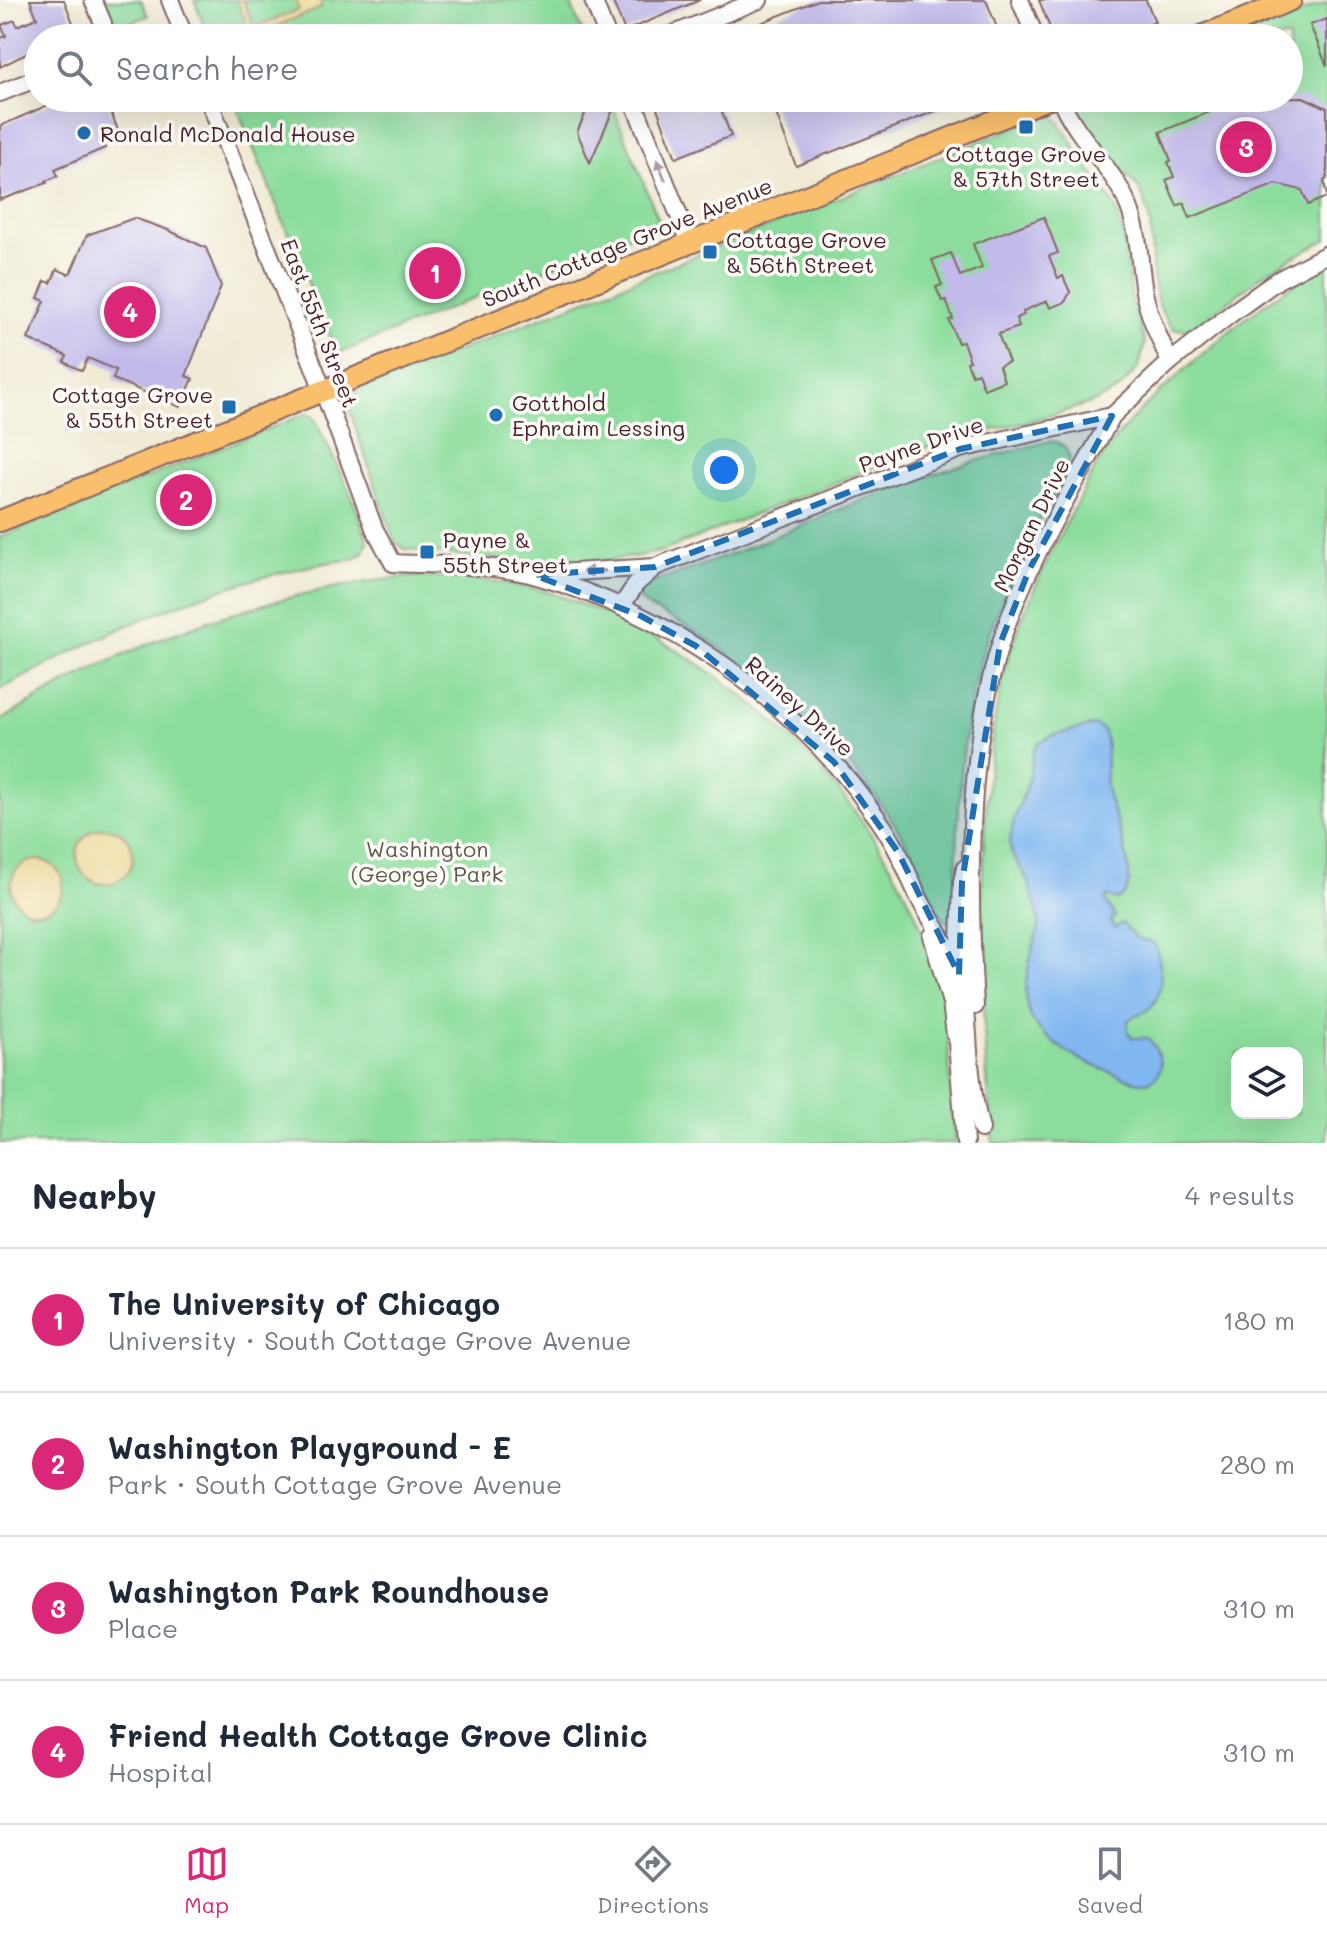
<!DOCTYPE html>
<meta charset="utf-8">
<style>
:root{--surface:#fff;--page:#f2f2f3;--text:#1f2937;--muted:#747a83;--line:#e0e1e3;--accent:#db2777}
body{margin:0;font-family:Mali,sans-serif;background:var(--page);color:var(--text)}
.controls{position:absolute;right:24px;bottom:24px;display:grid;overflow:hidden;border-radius:16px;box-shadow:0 8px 32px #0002}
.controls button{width:72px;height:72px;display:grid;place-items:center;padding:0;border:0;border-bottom:2px solid var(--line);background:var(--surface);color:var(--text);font:40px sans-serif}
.you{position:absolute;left:724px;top:470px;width:28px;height:28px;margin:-20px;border:6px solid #fff;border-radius:50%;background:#1a73e8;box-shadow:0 0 0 12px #1a73e833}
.badge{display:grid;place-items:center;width:52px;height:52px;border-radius:50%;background:var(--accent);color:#fff;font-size:26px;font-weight:700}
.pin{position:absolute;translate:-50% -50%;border:4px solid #fff;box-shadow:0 2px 8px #0006}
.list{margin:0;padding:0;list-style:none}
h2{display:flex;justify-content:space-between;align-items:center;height:104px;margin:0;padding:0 32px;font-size:34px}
h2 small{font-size:26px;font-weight:400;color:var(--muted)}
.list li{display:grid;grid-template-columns:52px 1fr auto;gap:24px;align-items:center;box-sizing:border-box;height:144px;padding:0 32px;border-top:2px solid var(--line)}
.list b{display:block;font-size:30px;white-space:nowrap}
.list p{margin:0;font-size:26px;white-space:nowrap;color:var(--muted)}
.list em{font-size:26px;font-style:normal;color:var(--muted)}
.icon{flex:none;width:44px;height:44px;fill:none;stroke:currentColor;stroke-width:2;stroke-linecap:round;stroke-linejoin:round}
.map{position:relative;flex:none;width:1327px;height:1143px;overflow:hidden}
.search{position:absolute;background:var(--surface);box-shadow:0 8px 32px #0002;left:24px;right:24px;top:24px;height:88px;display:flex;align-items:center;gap:20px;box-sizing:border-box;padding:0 28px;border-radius:44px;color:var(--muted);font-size:30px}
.sheet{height:680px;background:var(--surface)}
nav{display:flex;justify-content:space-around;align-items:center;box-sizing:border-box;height:112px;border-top:2px solid var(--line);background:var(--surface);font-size:22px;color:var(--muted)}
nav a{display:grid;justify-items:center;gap:4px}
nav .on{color:var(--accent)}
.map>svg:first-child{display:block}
</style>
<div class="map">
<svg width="1327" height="1143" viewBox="0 0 1327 1143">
<rect width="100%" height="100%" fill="#fdfcf7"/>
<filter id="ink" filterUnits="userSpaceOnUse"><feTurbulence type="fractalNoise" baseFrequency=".0125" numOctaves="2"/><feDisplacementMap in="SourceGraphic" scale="16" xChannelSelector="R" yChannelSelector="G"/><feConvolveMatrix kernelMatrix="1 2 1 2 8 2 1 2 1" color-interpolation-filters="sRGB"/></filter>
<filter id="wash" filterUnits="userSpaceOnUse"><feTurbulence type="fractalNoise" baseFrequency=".006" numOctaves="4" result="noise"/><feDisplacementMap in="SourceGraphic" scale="32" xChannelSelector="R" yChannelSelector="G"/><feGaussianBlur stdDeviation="1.8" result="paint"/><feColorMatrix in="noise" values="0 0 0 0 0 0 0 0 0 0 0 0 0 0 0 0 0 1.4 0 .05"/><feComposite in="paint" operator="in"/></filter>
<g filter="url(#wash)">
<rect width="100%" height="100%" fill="#f1ebd5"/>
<!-- green -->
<g fill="#8cdd9d" stroke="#6b7e64" stroke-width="2" fill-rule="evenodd">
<path d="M103,0H141L148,16L115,29Z"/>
<path d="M194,0H569L585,38H209Z"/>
<path d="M1327,2V239L1266,272L1192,330L1173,329C1138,289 1163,236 1141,193C1127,168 1075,132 1079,102L1089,98H1289V38H1238Z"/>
<path d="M233,98H609L660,223L337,354Z"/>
<path d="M1050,113L1053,114L1116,208L1122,226L1132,300L1145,343L1139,367L1119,389L1097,401L1046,417L948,441L910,453L663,551C571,573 496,559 404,549L394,540L347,403L349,395Z"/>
<path d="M1327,265V1143H993C982,1042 979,942 984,840C987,794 989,747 998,701C1011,632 1043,566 1076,505C1084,491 1090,475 1099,462C1122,424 1158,394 1190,365C1233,327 1276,291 1327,265ZM1237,1053H1297V1113H1237Z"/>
<path d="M307,413L314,417L351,495L368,542L363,554L351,560C329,561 306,567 284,572C184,595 90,640 0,690V537Z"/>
<path d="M1050,441C1063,442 1068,448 1070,461C1065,484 1046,506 1036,526C1019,561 1002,597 989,633C957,723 958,824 955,919L947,922C930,904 923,873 911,851C878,794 837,744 787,701C753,671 714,640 673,619C662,613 644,608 638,596L640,590L647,584C731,558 810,520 892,489C944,469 996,455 1050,441Z"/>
<path d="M415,576C450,577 488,579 523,586C545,590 566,598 586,606C753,668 912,832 946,1010C949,1026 948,1043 949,1059C951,1087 953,1115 956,1143H0V721C127,642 266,591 415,576Z"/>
</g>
<!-- sand -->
<g fill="#eeda9e" stroke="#9c7c64" stroke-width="2">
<path d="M237,0H243L253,24L257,26L299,10L295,0H321V8L254,35L250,33Z"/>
<circle cx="105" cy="856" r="28"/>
<circle cx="37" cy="886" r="26"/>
</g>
<!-- water -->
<path fill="#80b7f0" stroke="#656b8e" stroke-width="2" d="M1095,725L1104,731C1110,750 1104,768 1106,787C1109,809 1150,893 1115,900L1108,896L1105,900L1115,916L1110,922L1115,928L1122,923L1136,938L1154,943C1162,961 1166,998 1146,1011C1140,1015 1134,1015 1128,1020V1032L1133,1038H1148C1168,1059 1164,1092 1129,1079C1095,1067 1052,1051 1032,1019C1021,1000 1027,968 1033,948C1035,940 1039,931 1039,924C1038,910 1031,890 1026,877C1021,866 1010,857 1010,845C1010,821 1024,798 1030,774C1032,764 1032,755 1036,745L1051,736Z"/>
<g id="blocks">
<!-- building -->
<g fill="#c1baea">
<path d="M30,0H64L77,33L64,38H38V48L0,67V38L6,36L1,25L15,20L17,26L37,18Z"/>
<path d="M612,0H700L625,31Z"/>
<path d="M818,0H986L1001,38H746L743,30Z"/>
<path d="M1039,0H1146L1155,22L1116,38H1054Z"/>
<path d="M1327,19V66L1310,25Z"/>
<path d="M1303,97L1327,108V178L1324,181L1327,197L1308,205L1302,190L1276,184L1190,218L1184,203L1177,206L1166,180L1174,177L1168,162L1171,161L1160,132L1244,98Z"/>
<path d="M64,98H69L71,102L81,98H105L118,130L100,137L105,148L55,169L58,176L46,181L47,183L0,200V126Z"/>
<path d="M592,98H608L613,110L590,163L577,132Z"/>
<path d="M653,98H740V99L720,107L731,136L676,158Z"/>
<path d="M770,98H966V99L796,166Z"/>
<path d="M1044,217L1058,253L1049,256L1058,278L1063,276L1070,292L1065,302L1050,308L1047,301L1023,311L1024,315L1016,318L1019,327L998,334L1009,362L999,366L1004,381L984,389L978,373L972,375L967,362L970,361L963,342L958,343L949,320L953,319L946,300L942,301L936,287L942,285L932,260L951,253L960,276L982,268L973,244Z"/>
<path d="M134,218L168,230L206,248L221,286L186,376L193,379L180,407L113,379L116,370L88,358L82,371L64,362L67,356L28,339L45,301L38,298L45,281L51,283L57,269L68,274L71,272L87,235Z"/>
</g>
</g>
</g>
<g filter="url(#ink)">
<use href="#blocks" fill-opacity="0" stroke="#846666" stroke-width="2"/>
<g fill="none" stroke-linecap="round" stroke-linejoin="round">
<defs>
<g id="minor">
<path d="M93,0L103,23L104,38"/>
<path d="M170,0L185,38"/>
<path d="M593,0L608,38"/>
<path d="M1020,0L1036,38"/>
<path d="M664,38L759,0"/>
<path d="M0,93L38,78"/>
<path d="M208,98L323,390L374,528L393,563C438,565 493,564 537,576C668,613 791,698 870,808C881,822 891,838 899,854C909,874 916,896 928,914C940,933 950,952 958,973C967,998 967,1025 969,1051C971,1078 974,1103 981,1129"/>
<path d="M632,98L690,243"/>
<path d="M1060,98C1078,141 1113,166 1129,207C1140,235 1139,264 1144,292C1149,317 1160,339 1170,362"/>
<path d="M542,574L655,567L960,449L1112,416L1170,362L1232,313L1278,280L1327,254"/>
<path d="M621,607L636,584L655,567"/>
<path d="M932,936L951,1003L955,1034"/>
<path d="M959,968L962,882L965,868"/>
<path d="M975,1006C968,891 966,756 1000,645C1025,564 1072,490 1112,416"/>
<path d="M960,1023L957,1042L965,1143"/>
</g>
<g id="major">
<path d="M1197,38L1291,0"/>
<path d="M0,521L1050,98"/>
</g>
</defs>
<!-- minor casing -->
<use href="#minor" stroke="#846666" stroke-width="20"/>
<!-- major casing -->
<use href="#major" stroke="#846666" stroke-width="24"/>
<!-- minor -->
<use href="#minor" stroke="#fff" stroke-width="16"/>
<!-- major -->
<use href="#major" stroke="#f9bf6d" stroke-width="20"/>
</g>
<!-- one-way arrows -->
<defs><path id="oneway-solid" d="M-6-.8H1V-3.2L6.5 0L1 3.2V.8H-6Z" transform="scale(2)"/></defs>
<g fill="#ae9aa0">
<use href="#oneway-solid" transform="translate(661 170) rotate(-112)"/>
<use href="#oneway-solid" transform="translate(594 571) rotate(178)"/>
</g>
</g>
<!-- marked area -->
<path fill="#1f6fb2" fill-opacity="0.2" stroke="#1f6fb2" stroke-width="6" stroke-dasharray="16 10" stroke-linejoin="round" d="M1112,416L1029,570L1000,644L962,882L959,975L898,852L834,762L696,646L641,616L534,575L655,567L960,449Z"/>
<!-- markers -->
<g fill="#1f6fb2" stroke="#fdfcf7" stroke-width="3">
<rect x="1018" y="119" width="16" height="16" rx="4"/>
<circle cx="84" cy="133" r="8"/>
<rect x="702" y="244" width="16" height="16" rx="4"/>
<rect x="221" y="399" width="16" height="16" rx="4"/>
<circle cx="496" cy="415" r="8"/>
<rect x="419" y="544" width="16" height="16" rx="4"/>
</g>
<g text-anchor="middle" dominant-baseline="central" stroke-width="7" stroke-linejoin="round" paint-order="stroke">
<!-- poi labels -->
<g font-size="22" fill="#4a1f2b" stroke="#fdfcf7" text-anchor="start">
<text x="100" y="133">Ronald McDonald House</text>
<text x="1026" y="153" text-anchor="middle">Cottage Grove<tspan x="1026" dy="25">&amp; 57th Street</tspan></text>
<text x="726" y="239">Cottage Grove<tspan x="726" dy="25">&amp; 56th Street</tspan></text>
<text x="213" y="394" text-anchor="end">Cottage Grove<tspan x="213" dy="25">&amp; 55th Street</tspan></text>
<text x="512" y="402">Gotthold<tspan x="512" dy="25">Ephraim Lessing</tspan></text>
<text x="443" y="539">Payne &amp;<tspan x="443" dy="25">55th Street</tspan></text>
</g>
<!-- street labels -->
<g font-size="22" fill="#4a1f2b" stroke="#fdfcf7">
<text transform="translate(627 242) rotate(-22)">South Cottage Grove Avenue</text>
<text transform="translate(320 323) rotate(69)">East 55th Street</text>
<text transform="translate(921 444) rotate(-19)">Payne Drive</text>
<text transform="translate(1031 525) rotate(-64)">Morgan Drive</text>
<text transform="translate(800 706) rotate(42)">Rainey Drive</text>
</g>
<!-- park labels -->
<g font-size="22" fill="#5e584d" stroke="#fdfcf7">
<text x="427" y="848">Washington<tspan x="427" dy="25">(George) Park</tspan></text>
</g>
</g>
</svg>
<div class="controls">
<button><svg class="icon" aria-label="layers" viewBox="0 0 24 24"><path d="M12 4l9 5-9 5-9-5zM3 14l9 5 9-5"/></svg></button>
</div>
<div class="you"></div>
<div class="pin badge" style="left:435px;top:273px">1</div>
<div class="pin badge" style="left:186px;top:500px">2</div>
<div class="pin badge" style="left:1246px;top:147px">3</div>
<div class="pin badge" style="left:130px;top:312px">4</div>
<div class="search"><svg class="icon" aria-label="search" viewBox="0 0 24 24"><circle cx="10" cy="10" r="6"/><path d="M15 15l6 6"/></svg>Search here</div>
</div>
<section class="sheet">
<h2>Nearby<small>4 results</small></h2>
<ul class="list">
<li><span class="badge">1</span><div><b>The University of Chicago</b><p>University · South Cottage Grove Avenue</p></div><em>180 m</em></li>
<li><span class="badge">2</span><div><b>Washington Playground - E</b><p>Park · South Cottage Grove Avenue</p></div><em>280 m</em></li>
<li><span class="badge">3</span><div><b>Washington Park Roundhouse</b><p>Place</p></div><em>310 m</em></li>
<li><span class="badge">4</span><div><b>Friend Health Cottage Grove Clinic</b><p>Hospital</p></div><em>310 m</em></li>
</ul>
</section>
<nav>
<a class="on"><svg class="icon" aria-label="map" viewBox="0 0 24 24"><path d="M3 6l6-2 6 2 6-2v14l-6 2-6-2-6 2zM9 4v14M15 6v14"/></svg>Map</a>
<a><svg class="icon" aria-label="directions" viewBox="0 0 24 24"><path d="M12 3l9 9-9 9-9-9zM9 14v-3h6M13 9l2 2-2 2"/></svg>Directions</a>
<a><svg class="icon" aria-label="saved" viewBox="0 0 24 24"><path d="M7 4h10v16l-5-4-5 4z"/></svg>Saved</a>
</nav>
